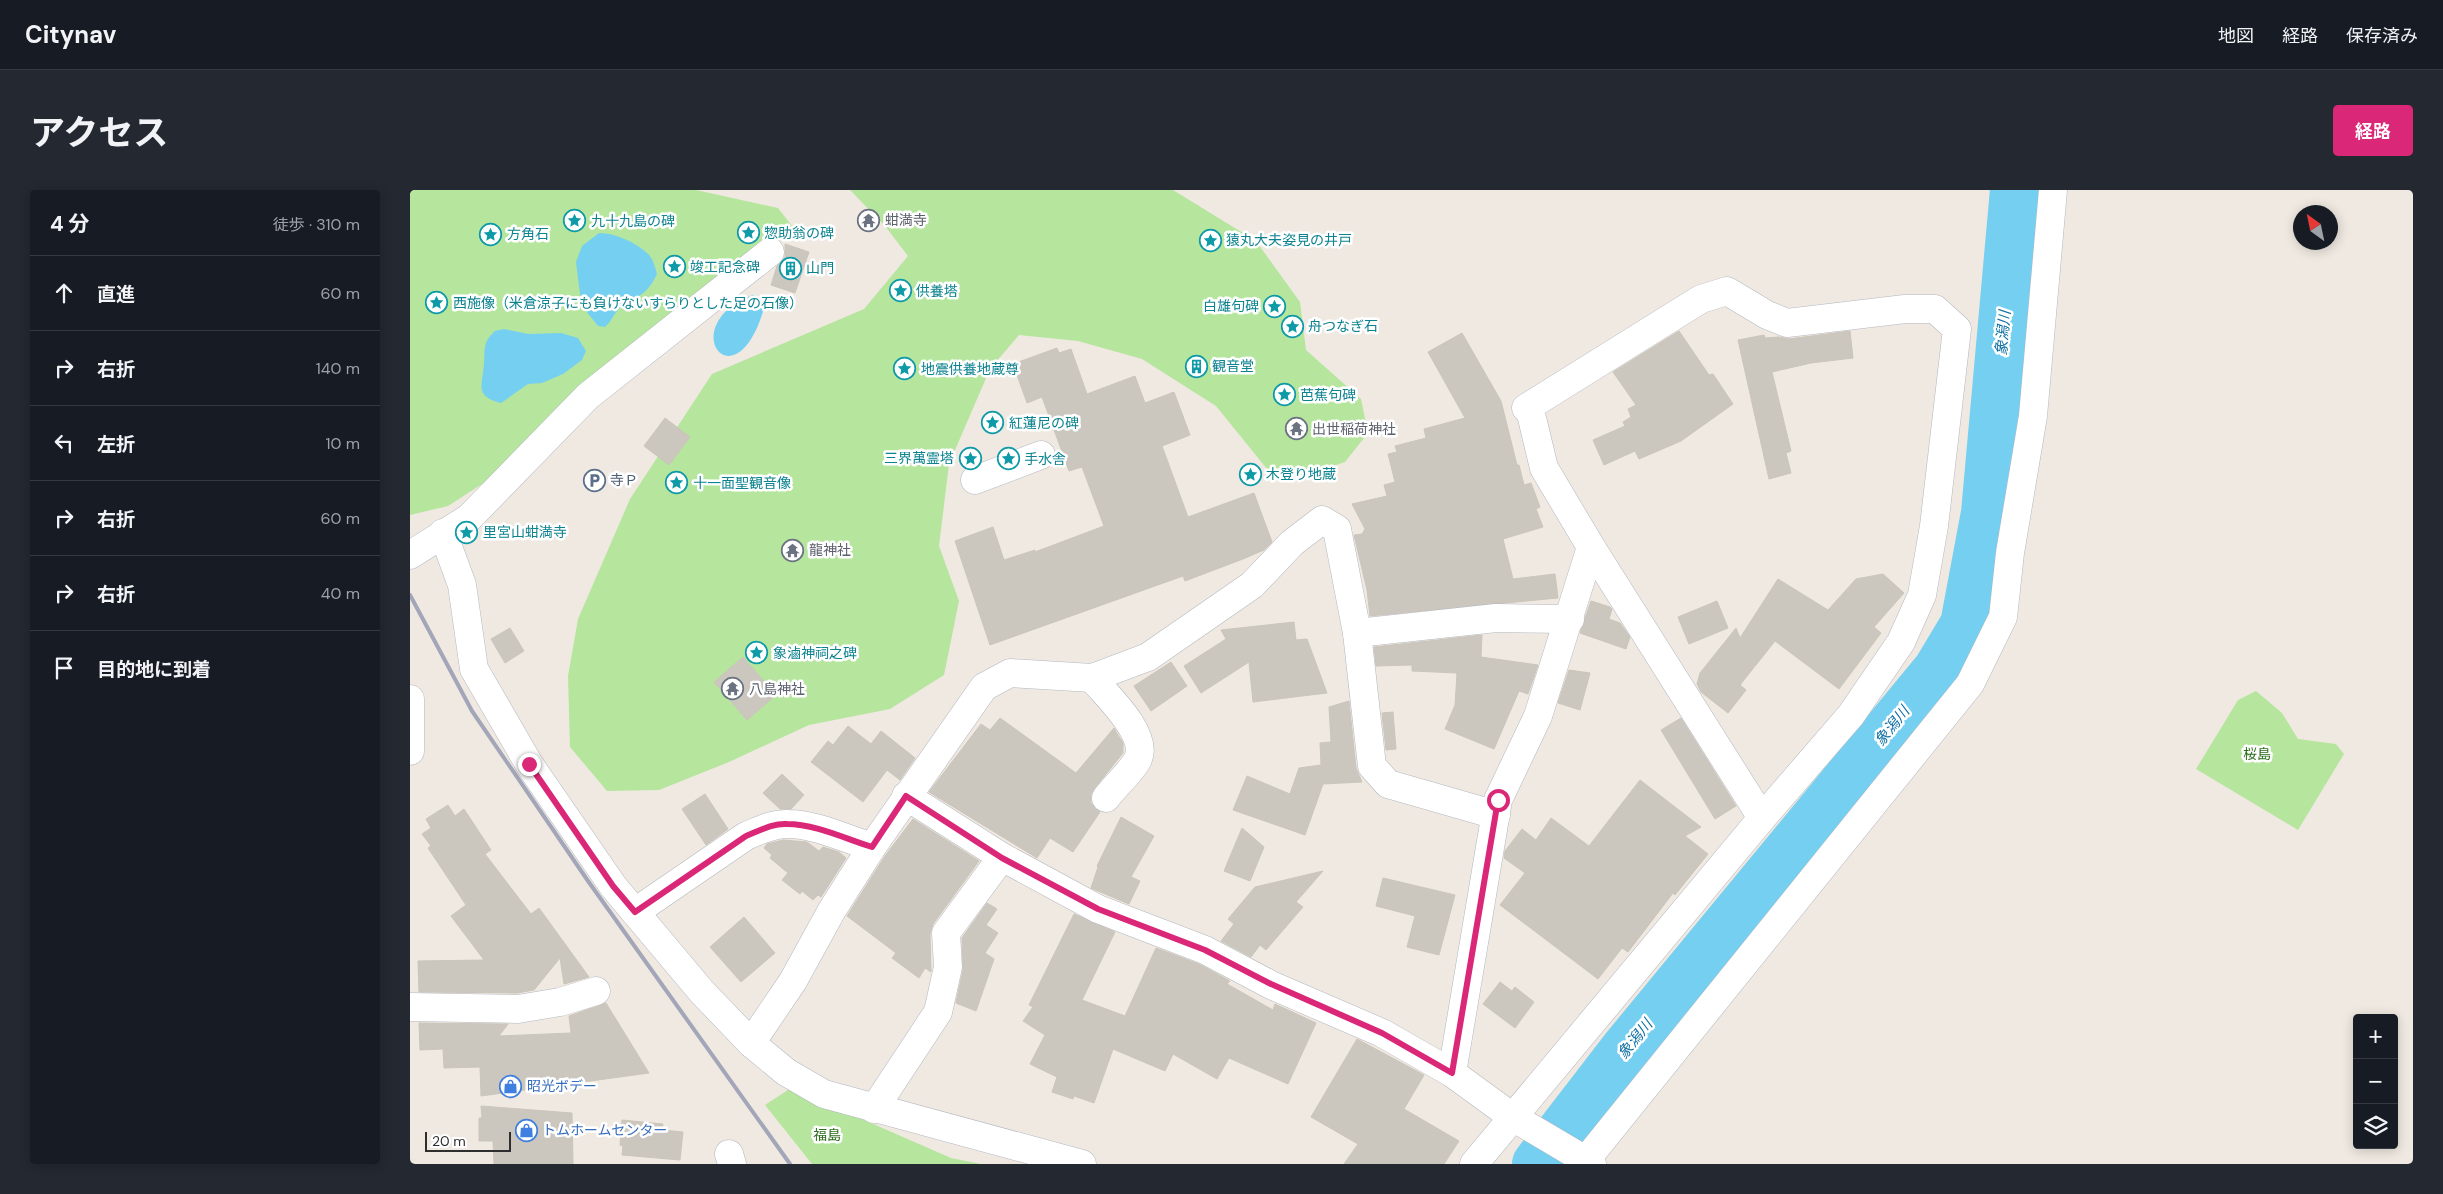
<!DOCTYPE html>
<html lang="ja">
<meta charset="utf-8">
<style>
:root{--surface:#171b24;--page:#242831;--text:#f1f3f6;--muted:#9ea1a6;--line:#363941;--accent:#db2777}
body{margin:0;font-family:"DM Sans","Noto Sans JP",sans-serif;background:var(--page);color:var(--text)}
.controls{position:absolute;right:15px;bottom:15px;display:grid;overflow:hidden;border-radius:5px;box-shadow:0 2px 12px #0003}
.controls button{width:45px;height:45px;display:grid;place-items:center;padding:0;border:0;border-bottom:1px solid var(--line);background:var(--surface);color:var(--text);font:25px sans-serif}
.compass{position:absolute;left:1883px;top:15px;width:45px;height:45px;border-radius:50%;background:var(--surface);box-shadow:0 2px 12px #0003;rotate:327deg}
.scale{position:absolute;left:15px;bottom:12px;width:86px;box-sizing:border-box;padding-left:5px;border:2px solid #2e2e2e;border-top:0;font-size:14px;line-height:18px;white-space:nowrap;color:#2e2e2e;-webkit-text-stroke:4px #fff;paint-order:stroke}
.stop{position:absolute;width:15px;height:15px;margin:-11px;border:4px solid #db2777;border-radius:50%;background:#fff}
.stop.end{background:#db2777;border-color:#fff;box-shadow:0 1px 5px #0008}
.list{margin:0;padding:0;list-style:none}
h2{display:flex;justify-content:space-between;align-items:center;height:65px;margin:0;padding:0 20px;font-size:21px}
h2 small{font-size:16px;font-weight:400;color:var(--muted)}
.list li{display:grid;grid-template-columns:32px 1fr auto;gap:15px;align-items:center;box-sizing:border-box;height:75px;padding:0 20px;border-top:1px solid var(--line)}
.list b{display:block;font-size:19px;white-space:nowrap}
.list em{font-size:16px;font-style:normal;color:var(--muted)}
.icon{flex:none;width:28px;height:28px;fill:none;stroke:currentColor;stroke-width:2;stroke-linecap:round;stroke-linejoin:round}
.map{position:relative;flex:none;width:2003px;height:974px;overflow:hidden;border-radius:5px}
header{display:flex;align-items:center;gap:30px;box-sizing:border-box;height:70px;padding:0 25px;background:var(--surface);border-bottom:1px solid var(--line)}
header strong{font-size:24px}
nav{display:flex;gap:28px;margin-inline-start:auto;font-size:18px}
.intro{display:flex;align-items:center;justify-content:space-between;box-sizing:border-box;height:120px;padding:0 30px}
h1{margin:0;font-size:35px}
.button{padding:12px 22px;border-radius:5px;background:var(--accent);color:#fff;font-size:18px;font-weight:700}
main{display:flex;gap:30px;padding:0 30px}
aside{flex:1;background:var(--surface);border-radius:5px;box-shadow:0 2px 12px #0003}
.map>svg:first-child{display:block}
</style>
<header>
<strong>Citynav</strong>
<nav><a>地図</a><a>経路</a><a>保存済み</a></nav>
</header>
<div class="intro"><h1>アクセス</h1><a class="button">経路</a></div>
<main>
<aside>
<h2>4 分<small>徒歩 · 310 m</small></h2>
<ul class="list">
<li><svg class="icon" aria-label="ahead" viewBox="0 0 24 24"><path d="M12 20V5M6 11l6-6 6 6"/></svg><div><b>直進</b></div><em>60 m</em></li>
<li><svg class="icon" aria-label="right" viewBox="0 0 24 24"><path d="M7 20v-9h11M14 6l5 5-5 5"/></svg><div><b>右折</b></div><em>140 m</em></li>
<li><svg class="icon" aria-label="left" viewBox="0 0 24 24"><path d="M17 20v-9H6M10 6l-5 5 5 5"/></svg><div><b>左折</b></div><em>10 m</em></li>
<li><svg class="icon" aria-label="right" viewBox="0 0 24 24"><path d="M7 20v-9h11M14 6l5 5-5 5"/></svg><div><b>右折</b></div><em>60 m</em></li>
<li><svg class="icon" aria-label="right" viewBox="0 0 24 24"><path d="M7 20v-9h11M14 6l5 5-5 5"/></svg><div><b>右折</b></div><em>40 m</em></li>
<li><svg class="icon" aria-label="arrive" viewBox="0 0 24 24"><path d="M6 21V4h12l-3 4 3 4H6"/></svg><div><b>目的地に到着</b></div></li>
</ul>
</aside>
<div class="map">
<svg width="2003" height="974" viewBox="0 0 2003 974">
<rect width="100%" height="100%" fill="#efe9e1"/>
<!-- green -->
<g fill="#b6e59e">
<path d="M0,0H286L368,18L382,36L117,265L38,316L0,325Z"/>
<path d="M440,0H763L846,51L890,112L896,160L951,209L958,243L935,272L894,286L857,279L806,216L732,169L668,151L609,145L580,179L539,274L529,356L549,411L534,485L480,519L399,535L319,572L249,600L197,601L160,557L158,486L168,429L220,309L302,184L454,119L498,66L475,36Z"/>
<path d="M1846,501L1872,523L1888,549L1926,554L1934,564L1888,640L1786,579L1828,510Z"/>
<path d="M381,898L541,968L571,974H402L355,915Z"/>
</g>
<!-- water -->
<g fill="#75cff0">
<path d="M189,43C205,43 225,52 237,63C243,68 245,77 247,84C235,110 223,105 207,121C202,127 201,132 195,137L188,136L176,121L170,104L166,72L172,56Z"/>
<path d="M343,105L351,108L355,115C326,220 262,135 343,105Z"/>
<path d="M94,139L118,144L151,143L168,148L176,161L172,170L153,184L132,193L118,194L91,213C63,206 73,194 74,173C75,158 73,152 85,141Z"/>
</g>
<g fill="none" stroke-linecap="round" stroke-linejoin="round">
<!-- river -->
<path stroke="#75cff0" stroke-width="52" d="M1128,974L1215,861L1529,480L1556,435L1577,323L1606,0"/>
</g>
<!-- building -->
<g fill="#cbc7bf" stroke="#cbc5ba">
<path d="M375,54L399,62L385,103L361,95L367,76L375,67Z"/>
<path d="M1269,141L1299,185L1303,184L1323,214L1271,251L1229,269L1225,261L1194,275L1183,250L1215,236L1213,232L1221,227L1218,219L1226,215L1203,182Z"/>
<path d="M1440,141L1443,168L1401,173L1362,182L1381,261L1376,263L1381,283L1359,289L1328,150L1354,145L1355,148L1369,147L1379,149Z"/>
<path d="M1052,143L1091,211L1107,275H1109L1114,295L1121,293L1130,317L1126,319L1133,337L1093,349L1103,389L1145,384L1148,408L960,426L957,400L944,345L952,344L955,339L942,314L977,306L974,295L985,292L978,264L987,262L985,256L1016,248L1014,239L1055,228L1018,162Z"/>
<path d="M647,158L649,163L661,159L677,204L725,186L735,213L764,202L780,245L752,256L778,327L844,303L862,352L854,360L833,369L775,391L773,386L580,455L545,351L583,337L594,370L625,360V362L694,336L672,277L659,281L632,207L617,213L603,174Z"/>
<path d="M255,228L280,247L259,275L234,256Z"/>
<path d="M1473,384L1494,403L1464,437L1471,443L1429,499L1365,451L1330,495L1336,500L1318,523L1291,502L1287,494L1290,483L1326,438L1330,448L1368,389L1418,420L1446,389Z"/>
<path d="M1181,411L1200,417L1202,419L1199,429L1210,433L1220,447L1216,459L1170,443Z"/>
<path d="M1307,411L1318,438L1279,454L1268,427Z"/>
<path d="M884,432L886,450L897,449L917,503L843,512L839,472L791,503L774,476L816,449L811,440Z"/>
<path d="M100,438L114,461L95,473L81,449Z"/>
<path d="M1072,445L1071,467L1128,475L1118,504L1109,501L1084,559L1035,539L1045,515L1047,483L1002,481V475L966,476L964,457Z"/>
<path d="M333,467L366,505L337,530L304,492Z"/>
<path d="M761,472L777,496L741,521L724,496Z"/>
<path d="M1159,480L1180,483L1170,520L1148,513Z"/>
<path d="M939,511L946,578L952,592L913,594L895,645L823,620L837,586L880,604L889,578L911,575L910,553L921,552L919,517Z"/>
<path d="M983,522L986,559L976,560L972,523Z"/>
<path d="M590,528L666,583L704,538L708,545L713,553V563L684,599L681,605V613L690,622L663,662L640,648L627,668L519,602L571,534L580,540Z"/>
<path d="M1271,528L1326,616L1305,629L1251,540Z"/>
<path d="M438,536L461,554L471,541L505,568L490,590L477,580L453,612L401,572L418,551L423,555Z"/>
<path d="M372,584L394,605L381,619H370L353,603Z"/>
<path d="M1230,590L1291,637L1275,646L1298,664L1265,705L1263,703L1218,762L1212,758L1188,789L1090,715L1115,683L1094,668L1095,661L1112,639L1126,650L1141,628L1179,656Z"/>
<path d="M295,604L318,639L296,655L272,619Z"/>
<path d="M38,615L45,626L54,619L81,660L75,664L121,724L129,718L179,787L154,794L150,768L124,800L107,803L9,802L8,771L74,770L41,726L56,715L18,658L21,656L12,644L21,638L16,629Z"/>
<path d="M711,627L744,646L721,687L730,691L719,714L681,698L688,677L687,676Z"/>
<path d="M503,629L569,671L523,734L520,744L521,782L515,778L509,788L482,768L486,763L437,726L475,666Z"/>
<path d="M832,638L854,657L840,691L814,681Z"/>
<path d="M373,650L397,652L409,661L413,657L429,662L436,668L411,707L408,705L403,710L392,701L390,704L372,690L378,683L360,668L362,665L354,658L357,654Z"/>
<path d="M913,681L886,712L893,717L856,760L850,755L841,767L811,751L824,734L818,729L845,697Z"/>
<path d="M973,688L1045,705L1029,765L997,757L1005,726L966,716Z"/>
<path d="M577,713L587,719L576,735L588,743L575,763L584,769L566,821L546,813L553,780L552,748Z"/>
<path d="M664,724L705,742L672,810L715,826L746,758L789,774L820,791L817,794L863,820L865,814L906,833L878,894L819,868L807,889L763,864L755,881L703,859L684,913L664,906L663,909L642,902L647,887L620,874L635,845L613,831L623,817L619,815Z"/>
<path d="M334,727L365,763L331,792L300,757Z"/>
<path d="M1090,792L1102,801L1105,797L1124,812L1105,838L1073,814Z"/>
<path d="M196,813L239,883L71,906L70,877L34,878L33,859L10,860L9,833L98,834L89,846L161,843L159,826Z"/>
<path d="M947,849L1014,885L994,919L1049,951L1034,974H934L948,954L901,927Z"/>
<path d="M71,916L162,923L163,974H84L83,951H69V928H72Z"/>
<path d="M212,930L253,934L252,940L273,942L270,970L212,965L213,956L210,955Z"/>
</g>
<g fill="none" stroke-linecap="round" stroke-linejoin="round">
<defs>
<g id="minor">
<path d="M1116,218L1291,109L1317,101L1357,125L1377,133L1495,119H1525L1547,139L1524,336L1512,405L1491,452L1441,525L1352,628"/>
<path d="M1122,228L1134,278L1181,357L1128,526L1088,610L1042,883L1101,926L1182,974"/>
<path d="M565,290L631,265"/>
<path d="M33,343L52,395L64,479L119,574L203,696L292,802L341,853L383,791L422,720L462,657L574,497L600,483L682,488L738,467L842,395L882,353L912,330L927,339L947,443L962,576L978,594L1086,625"/>
<path d="M0,365L59,328L178,206L360,62"/>
<path d="M947,443L1086,428L1160,429"/>
<path d="M682,488C696,505 739,544 728,569C723,580 704,597 696,608"/>
<path d="M0,509V561"/>
<path d="M496,606L592,667L688,719L795,760L861,795L972,843L1042,883"/>
<path d="M225,722L336,646C349,641 363,633 378,634C405,634 436,649 462,657"/>
<path d="M0,817L108,819L150,812L186,801"/>
<path d="M341,853L376,882L414,904L672,974"/>
<path d="M464,919L528,822L538,777L536,743L592,667"/>
<path d="M319,964L322,974"/>
<path d="M1176,970L1560,494L1593,427L1600,363L1623,226L1643,0"/>
<path d="M1064,974L1352,628L1181,357"/>
</g>
</defs>
<!-- minor casing -->
<use href="#minor" stroke="#b4b7c1" stroke-width="29"/>
<!-- minor -->
<use href="#minor" stroke="#fff" stroke-width="28"/>
<!-- rail -->
<path stroke="#a3a6b8" stroke-width="4" d="M0,405L62,521L178,691L380,974"/>
</g>
<g fill="none" stroke-linecap="round" stroke-linejoin="round">
<!-- route -->
<path stroke="#db2777" stroke-width="6" d="M119,574L203,696L225,722L336,646C349,641 363,633 377,634C405,634 436,649 462,657L496,606L592,668L688,719L795,760L861,794L972,843L1042,883L1088,610"/>
</g>
<!-- icons -->
<defs>
<symbol id="temple-ring" viewBox="-11 -11 22 22"><circle r="9.5" fill="#fff" stroke="#6b7280" stroke-width="1.5"/><path d="M0-6L5-2H3V0L6.5 2.5H4V6H1.5V3h-3V6H-4V2.5H-6.5L-3 0V-2H-5Z" fill="#6b7280"/></symbol>
<symbol id="sight-ring" viewBox="-11 -11 22 22"><circle r="9.5" fill="#fff" stroke="#0f9aa8" stroke-width="1.5"/><path d="M0-6L1.8-2.2L6-1.7L2.9 1.2L3.7 5.4L0 3.3L-3.7 5.4L-2.9 1.2L-6-1.7L-1.8-2.2Z" fill="#0f9aa8"/></symbol>
<symbol id="building-ring" viewBox="-11 -11 22 22"><circle r="9.5" fill="#fff" stroke="#0f9aa8" stroke-width="1.5"/><path d="M-4-6H4V6H1V3H-1V6H-4ZM-2.5-4.3h1.7v1.8h-1.7ZM.8-4.3h1.7v1.8H.8ZM-2.5-1h1.7V.8h-1.7ZM.8-1h1.7V.8H.8Z" fill="#0f9aa8"/></symbol>
<symbol id="parking-ring" viewBox="-11 -11 22 22"><circle r="9.5" fill="#fff" stroke="#5c6f8a" stroke-width="1.5"/><path d="M-3.5-5.5H1a3.5 3.5 0 0 1 0 7H-1V5.5H-3.5ZM-1-3.4V-.6H.8a1.4 1.4 0 0 0 0-2.8Z" fill="#5c6f8a"/></symbol>
<symbol id="shop-ring" viewBox="-11 -11 22 22"><circle r="9.5" fill="#fff" stroke="#3f7fe0" stroke-width="1.5"/><path d="M-5-2.5h2.3a2.7 3.5 0 0 1 5.4 0H5L5.5 6h-11ZM-1.5-2.5h3a1.5 2.3 0 0 0-3 0Z" fill="#3f7fe0"/></symbol>
</defs>
<g fill-rule="evenodd">
<use href="#temple-ring" x="446" y="18" width="25" height="25"/>
<use href="#sight-ring" x="152" y="18" width="25" height="25"/>
<use href="#sight-ring" x="326" y="30" width="25" height="25"/>
<use href="#sight-ring" x="68" y="32" width="25" height="25"/>
<use href="#sight-ring" x="788" y="38" width="25" height="25"/>
<use href="#sight-ring" x="252" y="64" width="25" height="25"/>
<use href="#building-ring" x="368" y="66" width="25" height="25"/>
<use href="#sight-ring" x="478" y="88" width="25" height="25"/>
<use href="#sight-ring" x="14" y="100" width="25" height="25"/>
<use href="#sight-ring" x="852" y="104" width="25" height="25"/>
<use href="#sight-ring" x="870" y="124" width="25" height="25"/>
<use href="#building-ring" x="774" y="164" width="25" height="25"/>
<use href="#sight-ring" x="482" y="166" width="25" height="25"/>
<use href="#sight-ring" x="862" y="192" width="25" height="25"/>
<use href="#sight-ring" x="570" y="220" width="25" height="25"/>
<use href="#temple-ring" x="874" y="226" width="25" height="25"/>
<use href="#sight-ring" x="548" y="256" width="25" height="25"/>
<use href="#sight-ring" x="586" y="256" width="25" height="25"/>
<use href="#sight-ring" x="828" y="272" width="25" height="25"/>
<use href="#parking-ring" x="172" y="278" width="25" height="25"/>
<use href="#sight-ring" x="254" y="280" width="25" height="25"/>
<use href="#sight-ring" x="44" y="330" width="25" height="25"/>
<use href="#temple-ring" x="370" y="348" width="25" height="25"/>
<use href="#sight-ring" x="334" y="450" width="25" height="25"/>
<use href="#temple-ring" x="310" y="486" width="25" height="25"/>
<use href="#shop-ring" x="88" y="884" width="25" height="25"/>
<use href="#shop-ring" x="104" y="928" width="25" height="25"/>
</g>
<g text-anchor="middle" dominant-baseline="central" stroke-width="5" stroke-linejoin="round" paint-order="stroke">
<!-- worship labels -->
<g font-size="14" fill="#5b616d" stroke="#fff" text-anchor="start">
<text x="475" y="30">蚶満寺</text>
<text x="902" y="239">出世稲荷神社</text>
<text x="399" y="360">龍神社</text>
<text x="339" y="499">八島神社</text>
</g>
<!-- culture labels -->
<g font-size="14" fill="#0d838f" stroke="#fff" text-anchor="start">
<text x="181" y="31">九十九島の碑</text>
<text x="354" y="43">惣助翁の碑</text>
<text x="97" y="44">方角石</text>
<text x="816" y="50">猿丸大夫姿見の井戸</text>
<text x="280" y="77">竣工記念碑</text>
<text x="396" y="78">山門</text>
<text x="506" y="101">供養塔</text>
<text x="43" y="113">西施像（米倉涼子にも負けないすらりとした足の石像）</text>
<text x="849" y="116" text-anchor="end">白雄句碑</text>
<text x="898" y="136">舟つなぎ石</text>
<text x="802" y="176">観音堂</text>
<text x="511" y="179">地震供養地蔵尊</text>
<text x="890" y="205">芭蕉句碑</text>
<text x="599" y="233">紅蓮尼の碑</text>
<text x="544" y="268" text-anchor="end">三界萬霊塔</text>
<text x="614" y="269">手水舎</text>
<text x="856" y="284">木登り地蔵</text>
<text x="283" y="293">十一面聖観音像</text>
<text x="73" y="342">里宮山蚶満寺</text>
<text x="363" y="463">象滷神祠之碑</text>
</g>
<!-- service labels -->
<g font-size="14" fill="#4e5e75" stroke="#fff" text-anchor="start">
<text x="200" y="290">寺Ｐ</text>
</g>
<!-- park labels -->
<g font-size="14" fill="#2c6e1b" stroke="#fff">
<text x="1847" y="564">桜島</text>
<text x="417" y="945">福島</text>
</g>
<!-- shop labels -->
<g font-size="14" fill="#366cbe" stroke="#fff" text-anchor="start">
<text x="117" y="896">昭光ボデー</text>
<text x="132" y="940">トムホームセンター</text>
</g>
<!-- water labels -->
<g font-size="15" font-style="italic" fill="#0d6fa3" stroke="#fff">
<text transform="translate(1593 143) rotate(-85)">象潟川</text>
<text transform="translate(1482 536) rotate(-51)">象潟川</text>
<text transform="translate(1225 849) rotate(-51)">象潟川</text>
</g>
</g>
</svg>
<div class="controls">
<button>+</button>
<button>−</button>
<button><svg class="icon" aria-label="layers" viewBox="0 0 24 24"><path d="M12 4l9 5-9 5-9-5zM3 14l9 5 9-5"/></svg></button>
</div>
<svg class="compass" viewBox="-18 -18 36 36"><path d="M0-13l5 13h-10z" fill="#e53935"/><path d="M0 13l5-13h-10z" fill="#9ea1a6"/></svg>
<div class="scale">20 m</div>
<div class="stop" style="left:1088px;top:610px"></div>
<div class="stop end" style="left:119px;top:574px"></div>
</div>
</main>
